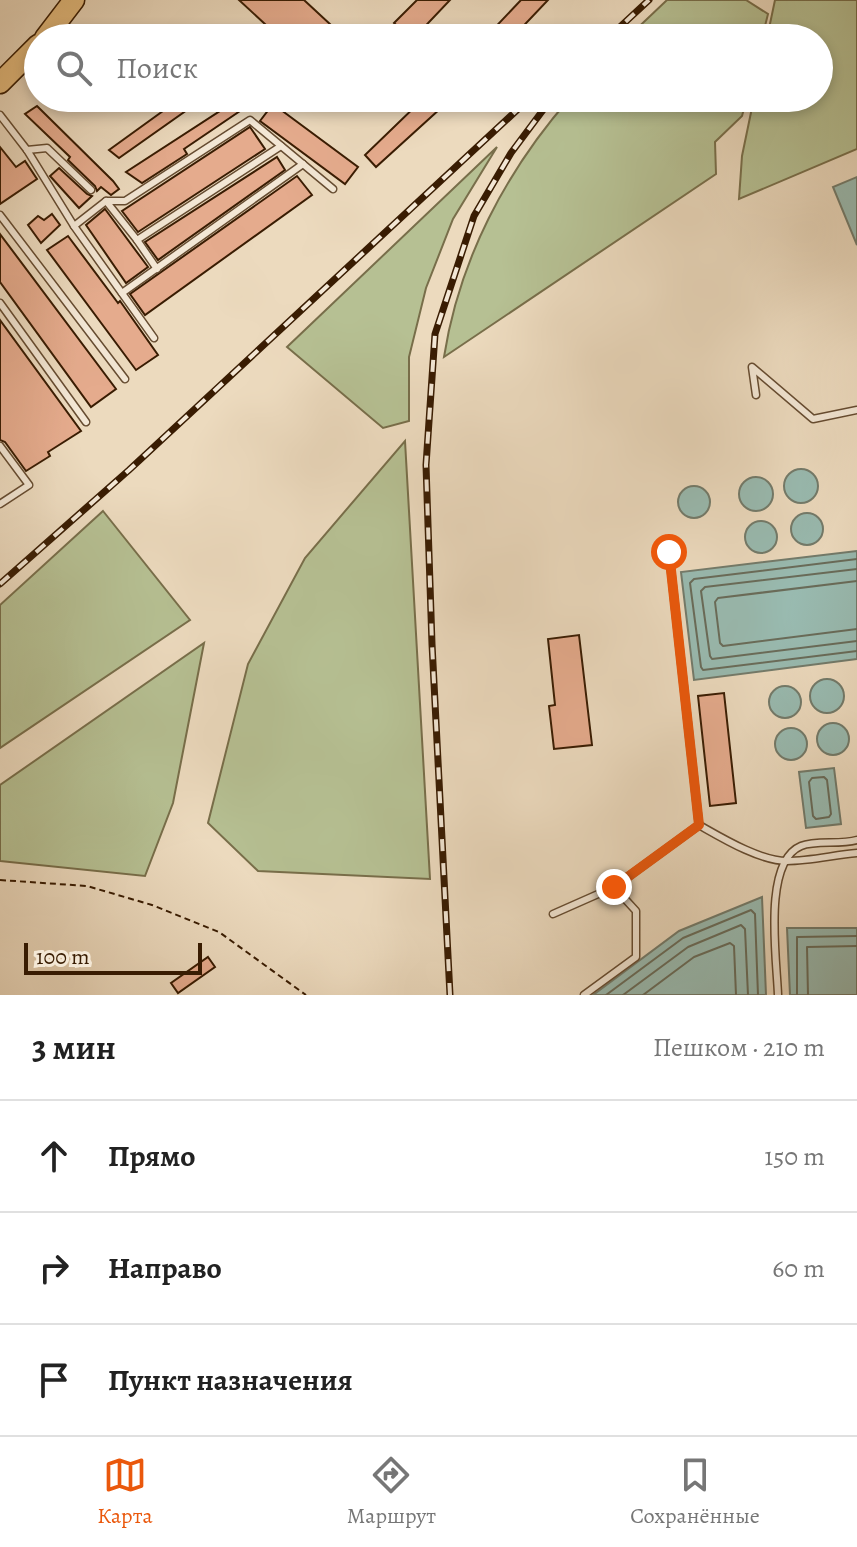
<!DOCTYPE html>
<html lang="ru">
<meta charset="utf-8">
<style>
:root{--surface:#fff;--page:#f2f2f2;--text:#222;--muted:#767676;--line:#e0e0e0;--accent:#ea580c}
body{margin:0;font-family:Alegreya,serif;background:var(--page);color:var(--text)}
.scale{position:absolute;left:24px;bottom:20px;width:178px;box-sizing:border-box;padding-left:8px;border:4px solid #391c02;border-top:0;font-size:22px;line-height:28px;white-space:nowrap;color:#391c02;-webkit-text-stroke:6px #f3e7d5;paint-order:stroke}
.stop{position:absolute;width:24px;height:24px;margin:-18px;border:6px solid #ea580c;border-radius:50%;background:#fff}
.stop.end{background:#ea580c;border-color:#fff;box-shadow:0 2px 8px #0008}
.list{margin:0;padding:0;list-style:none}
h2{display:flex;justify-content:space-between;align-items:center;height:104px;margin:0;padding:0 32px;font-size:34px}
h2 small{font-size:26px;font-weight:400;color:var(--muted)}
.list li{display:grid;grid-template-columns:52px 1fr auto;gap:24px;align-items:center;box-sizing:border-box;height:112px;padding:0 32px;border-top:2px solid var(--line)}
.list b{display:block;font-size:30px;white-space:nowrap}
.list em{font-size:26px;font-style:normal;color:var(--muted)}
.icon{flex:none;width:44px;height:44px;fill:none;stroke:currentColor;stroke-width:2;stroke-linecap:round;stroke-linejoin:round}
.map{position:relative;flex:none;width:857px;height:995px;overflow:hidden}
.search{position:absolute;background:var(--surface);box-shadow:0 4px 12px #0003;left:24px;right:24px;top:24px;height:88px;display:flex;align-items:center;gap:20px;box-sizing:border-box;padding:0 28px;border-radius:44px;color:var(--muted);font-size:30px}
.sheet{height:440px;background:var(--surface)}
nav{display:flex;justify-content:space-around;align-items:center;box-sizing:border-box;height:112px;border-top:2px solid var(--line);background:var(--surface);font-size:22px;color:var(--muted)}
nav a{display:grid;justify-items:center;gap:4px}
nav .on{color:var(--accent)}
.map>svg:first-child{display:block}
</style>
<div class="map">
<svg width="857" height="995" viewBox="0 0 857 995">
<rect width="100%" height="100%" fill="#ecdabe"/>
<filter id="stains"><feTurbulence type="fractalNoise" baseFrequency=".0025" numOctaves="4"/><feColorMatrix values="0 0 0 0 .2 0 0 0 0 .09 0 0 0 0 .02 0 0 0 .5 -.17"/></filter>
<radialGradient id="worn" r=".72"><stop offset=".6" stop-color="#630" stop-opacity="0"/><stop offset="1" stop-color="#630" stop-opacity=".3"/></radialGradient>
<!-- green -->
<g fill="#b6c093" stroke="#786e4a" stroke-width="2">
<path d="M667,0H746L768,14L762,38H627Z"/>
<path d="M775,0H857V149L739,199L742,156L754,98H819V38H767Z"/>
<path d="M570,98H747L742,116L715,142L716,174L444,357C459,260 506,171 570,98Z"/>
<path d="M497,147L453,219L426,288L409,357V421L383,428L287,347Z"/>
<path d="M405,441L430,879L258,871L208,823L248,664L305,558Z"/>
<path d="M103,511L190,620L0,748V605Z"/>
<path d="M204,643L173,803L145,876L0,861V785Z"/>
</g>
<!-- water -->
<g fill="#99bbb1" stroke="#737b6b" stroke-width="2">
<path d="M857,177V245L833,187Z"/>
<circle cx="801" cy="486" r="17"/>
<circle cx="756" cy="494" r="17"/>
<circle cx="694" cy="502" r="16"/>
<circle cx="807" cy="529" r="16"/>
<circle cx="761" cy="537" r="16"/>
<path d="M857,551V659L694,680L681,572Z"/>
<circle cx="827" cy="696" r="17"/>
<circle cx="785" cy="702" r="16"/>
<circle cx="833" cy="739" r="16"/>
<circle cx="791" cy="744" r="16"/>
<path d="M834,768L841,824L806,828L799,772Z"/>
<path d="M762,897L766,995H593L679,931Z"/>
<path d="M787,928H857V995H790Z"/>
</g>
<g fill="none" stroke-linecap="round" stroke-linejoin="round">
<!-- shore -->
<g stroke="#696c5a" stroke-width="2">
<path d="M857,559L694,579L690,583L701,667L703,670L857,651"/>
<path d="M857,569L705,587L701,591L710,656L712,659L857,641"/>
<path d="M857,581L718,598L715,602L720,643L723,646L857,629"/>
<path d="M824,777L827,780L831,814L829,817L816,819L813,816L809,782L812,778Z"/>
<path d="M606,995L683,938L751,910L755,914L758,995"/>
<path d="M623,995L688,947L741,925L745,929L748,995"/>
<path d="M643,995L694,957L730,943L734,946L736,995"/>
<path d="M797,995V937L857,936"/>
<path d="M808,995L807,947L857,946"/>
</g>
</g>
<!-- building -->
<g fill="#e5ab8d" stroke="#391c02" stroke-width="2">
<path d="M239,0H304L345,38H280Z"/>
<path d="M417,0H450L414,38H410L394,23Z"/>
<path d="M521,0H548L512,38H485Z"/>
<path d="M181,98H204L119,158L109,150Z"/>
<path d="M424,98H452L376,167L365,155Z"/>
<path d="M234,102L240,111L184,149L187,154L142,183L126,172Z"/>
<path d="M273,104L358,167L345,184L260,121Z"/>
<path d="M37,106L113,181L119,189L111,195L101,187L97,191L95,186L68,160L70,157L25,114Z"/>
<path d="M250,127L265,149L138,232L122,211Z"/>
<path d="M0,147L16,167L25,161L37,179L0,204Z"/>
<path d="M277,157L285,170L158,260L145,242Z"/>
<path d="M59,168L87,194L92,196L79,208L50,176Z"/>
<path d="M297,176L312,195L145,315L130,294Z"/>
<path d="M105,209L148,267L126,283L86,225Z"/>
<path d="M52,214L60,225L41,243L28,225L38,216L44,220Z"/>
<path d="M0,234L116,389L91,407L0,282Z"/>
<path d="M68,236L118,303L120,301L158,355L136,370L47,250Z"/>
<path d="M0,320L81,431L48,452L50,456L26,471L5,442L0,440Z"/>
<path d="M579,635L592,745L554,749L549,706L555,705L548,639Z"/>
<path d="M724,693L736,803L710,806L698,696Z"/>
<path d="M208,957L215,967L178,993L171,983Z"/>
</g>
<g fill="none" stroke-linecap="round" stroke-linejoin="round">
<defs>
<g id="service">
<path d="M0,115L27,150L74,226L106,201H125L250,120L333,189"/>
<path d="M27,150L47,148L91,190"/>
<path d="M106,201L137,240L281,146"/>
<path d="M0,215L125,379"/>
<path d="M74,226L154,338"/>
<path d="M137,240L157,269"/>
<path d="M122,293L303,164"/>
<path d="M0,303L86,422"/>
<path d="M756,395L752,367L813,419L857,410"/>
<path d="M0,446L29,485L0,504"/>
<path d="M669,552L699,825C722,838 760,861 787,861C810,861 834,855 857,853"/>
<path d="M553,914L614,887"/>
<path d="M584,995L636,957V911L614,887L699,825"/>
<path d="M778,995C777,961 762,862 801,846C816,840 840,845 857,840"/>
</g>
<g id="primary">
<path d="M45,38L74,0"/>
<path d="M0,83L38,45"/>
</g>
</defs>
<!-- service casing -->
<use href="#service" stroke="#664c31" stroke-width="9"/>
<!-- primary casing -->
<use href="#primary" stroke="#391c02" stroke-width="23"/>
<!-- path -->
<path stroke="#391c02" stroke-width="2" stroke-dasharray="6 4" stroke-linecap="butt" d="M0,880L87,886L152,905L219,932L306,995"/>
<!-- service -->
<use href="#service" stroke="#f3e7d5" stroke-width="6"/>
<!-- primary -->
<use href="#primary" stroke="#e6bd7f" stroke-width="20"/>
<defs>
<g id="rail">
<path d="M608,38L649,0"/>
<path d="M0,584L129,470L530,98"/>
<path d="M450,995L432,644L426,465L435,334L474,216L511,153L552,98"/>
</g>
</defs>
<!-- rail casing -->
<use href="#rail" stroke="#391c02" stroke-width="7"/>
<!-- rail -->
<use href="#rail" stroke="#f3e7d5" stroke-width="4" stroke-dasharray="12" stroke-linecap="butt"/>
</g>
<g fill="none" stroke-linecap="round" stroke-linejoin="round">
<!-- route -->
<path stroke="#ea580c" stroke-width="10" d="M614,887L699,825L669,552"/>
</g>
<rect width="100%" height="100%" filter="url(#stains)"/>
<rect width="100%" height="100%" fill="url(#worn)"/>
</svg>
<div class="scale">100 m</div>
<div class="stop" style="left:669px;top:552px"></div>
<div class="stop end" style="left:614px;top:887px"></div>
<div class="search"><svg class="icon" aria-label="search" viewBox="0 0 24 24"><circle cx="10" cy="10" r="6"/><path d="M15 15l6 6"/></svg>Поиск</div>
</div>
<section class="sheet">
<h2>3 мин<small>Пешком · 210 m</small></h2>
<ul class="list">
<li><svg class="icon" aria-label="ahead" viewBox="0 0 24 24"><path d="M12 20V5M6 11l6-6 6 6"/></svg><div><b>Прямо</b></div><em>150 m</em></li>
<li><svg class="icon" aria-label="right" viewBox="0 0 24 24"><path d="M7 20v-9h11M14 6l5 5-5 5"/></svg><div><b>Направо</b></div><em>60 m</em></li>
<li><svg class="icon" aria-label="arrive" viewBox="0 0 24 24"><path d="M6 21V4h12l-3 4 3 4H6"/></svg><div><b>Пункт назначения</b></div></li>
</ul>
</section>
<nav>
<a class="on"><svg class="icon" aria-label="map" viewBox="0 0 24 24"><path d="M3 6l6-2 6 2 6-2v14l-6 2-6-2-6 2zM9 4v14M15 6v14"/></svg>Карта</a>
<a><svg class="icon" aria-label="directions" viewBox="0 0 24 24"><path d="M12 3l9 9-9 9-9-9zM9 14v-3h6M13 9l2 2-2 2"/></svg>Маршрут</a>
<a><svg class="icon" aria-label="saved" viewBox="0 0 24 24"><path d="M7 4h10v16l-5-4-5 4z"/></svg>Сохранённые</a>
</nav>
